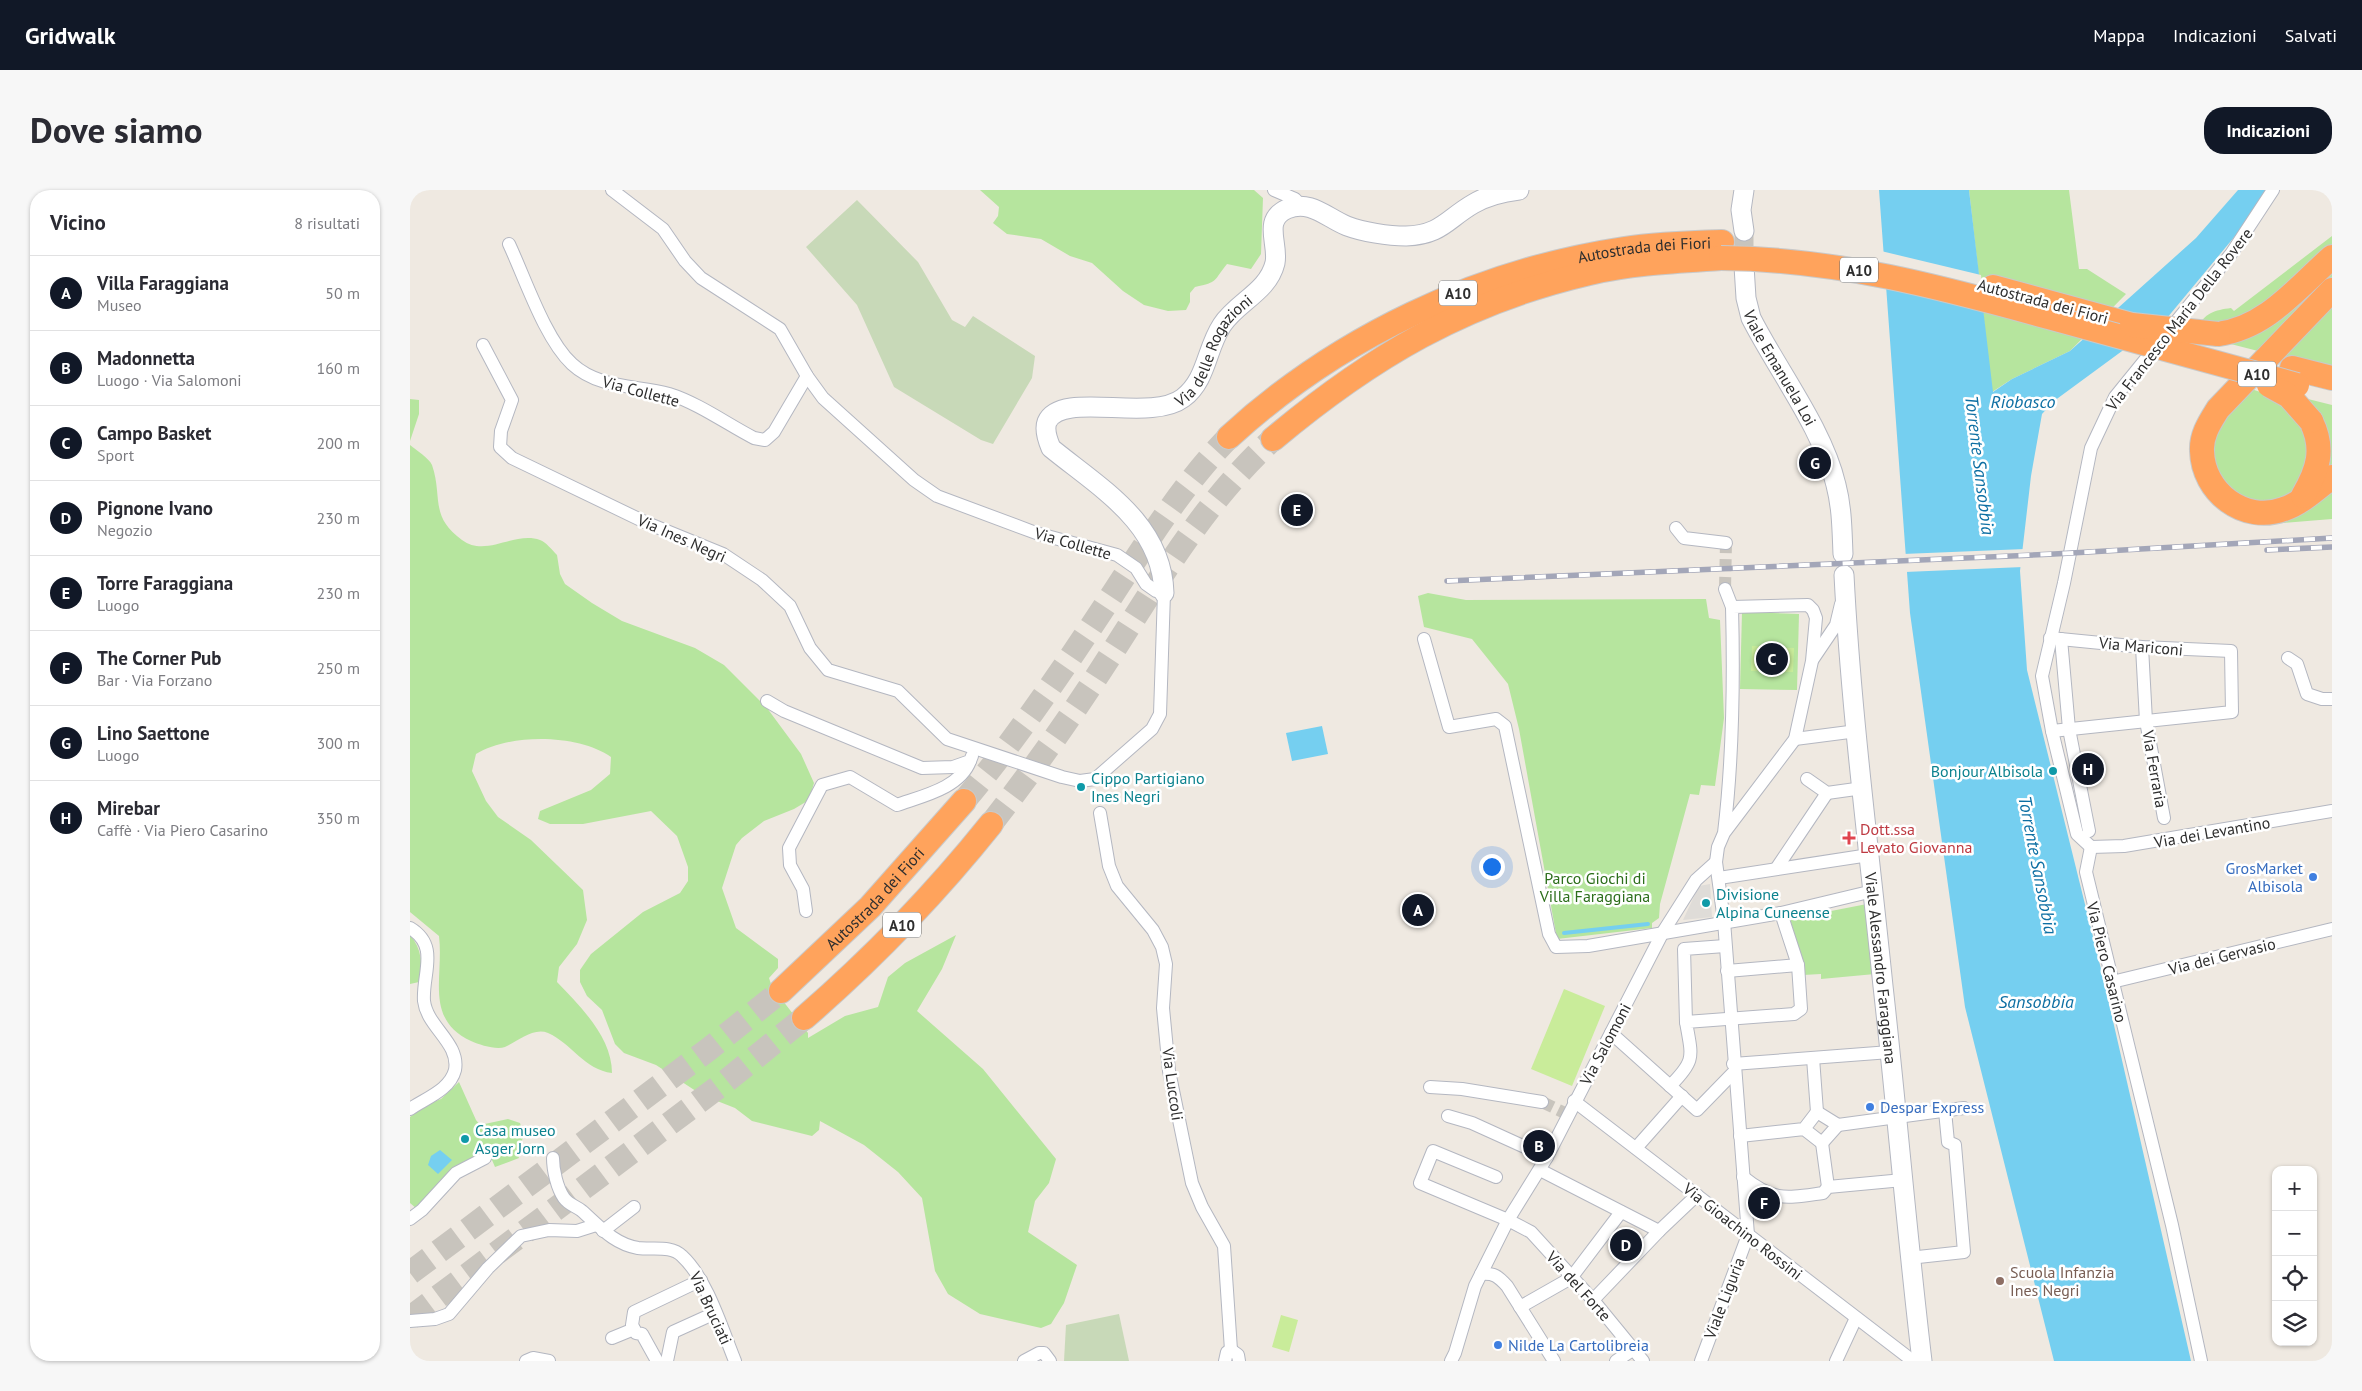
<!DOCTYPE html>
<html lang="it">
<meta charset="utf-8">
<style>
:root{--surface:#fff;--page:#f7f7f7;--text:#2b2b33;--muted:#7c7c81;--line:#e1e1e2;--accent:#111827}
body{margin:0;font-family:"PT Sans",sans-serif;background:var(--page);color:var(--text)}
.controls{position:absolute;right:15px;bottom:15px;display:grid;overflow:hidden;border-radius:10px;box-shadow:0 1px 4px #0004}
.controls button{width:45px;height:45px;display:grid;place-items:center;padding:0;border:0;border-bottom:1px solid var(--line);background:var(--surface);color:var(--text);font:25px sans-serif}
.you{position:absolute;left:1081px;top:676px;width:18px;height:18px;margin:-12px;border:4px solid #fff;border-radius:50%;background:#1a73e8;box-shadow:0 0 0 8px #1a73e833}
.badge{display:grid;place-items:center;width:32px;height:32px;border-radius:50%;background:var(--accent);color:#fff;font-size:16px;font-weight:700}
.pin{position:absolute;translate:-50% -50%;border:2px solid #fff;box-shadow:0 1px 5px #0006}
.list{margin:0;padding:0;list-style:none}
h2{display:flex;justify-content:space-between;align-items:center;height:65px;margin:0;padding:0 20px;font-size:21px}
h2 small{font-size:16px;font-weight:400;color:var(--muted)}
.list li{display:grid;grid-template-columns:32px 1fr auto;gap:15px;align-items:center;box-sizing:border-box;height:75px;padding:0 20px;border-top:1px solid var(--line)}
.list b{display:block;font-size:19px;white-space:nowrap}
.list p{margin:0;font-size:16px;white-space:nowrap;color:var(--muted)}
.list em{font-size:16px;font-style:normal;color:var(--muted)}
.icon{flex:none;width:28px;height:28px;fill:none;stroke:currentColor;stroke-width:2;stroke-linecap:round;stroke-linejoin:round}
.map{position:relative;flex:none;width:1922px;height:1171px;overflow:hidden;border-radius:20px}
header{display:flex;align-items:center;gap:30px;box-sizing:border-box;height:70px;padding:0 25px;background:var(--accent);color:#fff}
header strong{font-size:24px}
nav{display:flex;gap:28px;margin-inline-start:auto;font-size:18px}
.intro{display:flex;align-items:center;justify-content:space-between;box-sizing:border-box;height:120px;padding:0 30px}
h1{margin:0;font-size:35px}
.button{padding:12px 22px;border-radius:20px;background:var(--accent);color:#fff;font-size:18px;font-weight:700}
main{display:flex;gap:30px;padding:0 30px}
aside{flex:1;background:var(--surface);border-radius:20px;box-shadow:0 1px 4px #0004}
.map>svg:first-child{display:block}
</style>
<header>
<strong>Gridwalk</strong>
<nav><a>Mappa</a><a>Indicazioni</a><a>Salvati</a></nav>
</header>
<div class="intro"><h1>Dove siamo</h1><a class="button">Indicazioni</a></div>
<main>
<aside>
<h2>Vicino<small>8 risultati</small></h2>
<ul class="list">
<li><span class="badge">A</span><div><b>Villa Faraggiana</b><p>Museo</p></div><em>50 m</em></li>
<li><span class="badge">B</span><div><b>Madonnetta</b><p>Luogo · Via Salomoni</p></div><em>160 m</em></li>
<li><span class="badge">C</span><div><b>Campo Basket</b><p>Sport</p></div><em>200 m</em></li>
<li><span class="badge">D</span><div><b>Pignone Ivano</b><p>Negozio</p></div><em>230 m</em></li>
<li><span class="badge">E</span><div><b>Torre Faraggiana</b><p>Luogo</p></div><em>230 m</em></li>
<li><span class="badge">F</span><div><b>The Corner Pub</b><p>Bar · Via Forzano</p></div><em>250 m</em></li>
<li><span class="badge">G</span><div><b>Lino Saettone</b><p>Luogo</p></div><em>300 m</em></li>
<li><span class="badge">H</span><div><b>Mirebar</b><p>Caffè · Via Piero Casarino</p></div><em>350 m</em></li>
</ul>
</aside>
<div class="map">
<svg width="1922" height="1171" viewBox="0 0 1922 1171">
<rect width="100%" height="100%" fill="#efe9e1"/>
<!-- green -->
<g fill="#b6e59e">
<path d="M570,0H844L853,8L851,64L841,79L817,74C803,91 809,92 785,97L780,103V112L776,120L758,121L734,115L713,101L682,73L660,66L631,49L597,44L583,33L588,26L589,17Z"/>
<path d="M1559,0H1659L1669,79H1677L1716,104L1660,161L1602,189L1582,202Z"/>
<path d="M1922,46V60L1849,125L1787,139C1794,123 1805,120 1821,118L1824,121Z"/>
<path d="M1922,75V91L1848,161L1813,152Z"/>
<path d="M1922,113V181L1870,167Z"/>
<path d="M1841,199L1860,205L1892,228L1903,274L1876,312L1841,318L1804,286L1802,249L1808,236Z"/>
<path d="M1894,208L1922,215V280L1915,287Z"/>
<path d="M0,209L9,210V224L0,251Z"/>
<path d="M0,255C6,260 19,268 22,275C33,307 19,326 52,350C76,368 104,341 130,350C136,352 142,360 147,365L150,384L155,394L182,413L212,431L285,458L314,475L357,518L391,564L404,593L399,610L384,619L354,631L332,648L326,655L312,698L326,738L368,769V778L359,788L362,797L398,843V848L435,826L468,817L478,787L495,773L546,745L532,779L507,821L573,879L646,969L639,993L625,1011L618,1042L667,1075L654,1113L641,1134L631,1138L570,1124L538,1104L525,1081L512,1008L488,982L454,955L410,931L409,940L402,946L342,931L325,918L292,905L246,875L214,863L205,854L192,820L177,806L170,792V780L181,764L233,722L270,703L278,691V677L267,646L241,621L173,634H140L128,629L130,621L181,600L200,584L201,567C169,544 100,543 66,564L62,581L76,611L88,627L121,650L173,700L177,730L167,754L149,777L147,792C170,816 202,847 202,883C175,880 161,853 138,843C123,837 107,852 95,857C86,860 70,855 61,851C14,829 34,787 29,746L0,722Z"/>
<path d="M1922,293V329L1873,333L1879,325Z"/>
<path d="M1018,403L1056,410L1296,409L1299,428L1310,430L1314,528L1305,596L1291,595L1289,605L1280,604L1250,714L1249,728L1242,733V738L1147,749L1109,539L1098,494L1062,449L1014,437L1008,406Z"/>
<path d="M1332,422L1389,424L1387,500L1330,499Z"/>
<path d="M1457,714L1465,784L1411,789V784L1393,785V774L1380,729Z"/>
<path d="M0,745C12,759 13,775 9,792L0,794Z"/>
<path d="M49,892L66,930L70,935L98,929L110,933L114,946L111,952L114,963L108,965L109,968L85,977L79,963L59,971L7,1019L0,1013V927L15,915L31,909Z"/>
</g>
<!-- cemetery -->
<g fill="#c8d9b8">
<path d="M447,10L508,72L542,130L555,137L563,126L625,166L622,188L583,254L571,250L484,197L447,115L396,57Z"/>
<path d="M709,1124L719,1171H654L656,1135Z"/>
</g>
<!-- pitch -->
<g fill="#c9ec9a">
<path d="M1342,456L1384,458L1383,482L1341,481Z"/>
<path d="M1154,799L1195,816L1162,896L1121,879Z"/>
<path d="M871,1125L888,1130L879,1162L862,1157Z"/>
</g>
<!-- plaza -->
<path fill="#dfdcd8" d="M1300,694L1302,727L1273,730L1289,696Z"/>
<!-- water -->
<g fill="#75cff0">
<path d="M1469,0H1559L1583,202L1602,189L1660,161L1786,48L1828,0H1857L1845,22L1757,128L1644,211L1632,224L1621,286L1610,381L1617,480L1692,783L1781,1171H1644L1555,817L1500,423Z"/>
<path d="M912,536L918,564L882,571L876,543Z"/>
<path d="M30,960L42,970L28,984L18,975L21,966Z"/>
</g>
<!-- pier -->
<g fill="#efe9e1">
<path d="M1471,61L1571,85L1575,120L1473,94Z"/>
<path d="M1615,359L1613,377L1495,382L1493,364Z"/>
</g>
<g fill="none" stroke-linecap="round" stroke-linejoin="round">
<!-- stream -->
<path stroke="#75cff0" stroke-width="4" d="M1154,743L1238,734"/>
<!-- street-tunnel -->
<g stroke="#c8c4bd" stroke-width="12" stroke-dasharray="12 6" stroke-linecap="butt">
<path d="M1315,399L1316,353"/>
<path d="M1132,912L1157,924"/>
</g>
<!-- secondary-tunnel -->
<path stroke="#c8c4bd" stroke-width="19" stroke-dasharray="19 9" stroke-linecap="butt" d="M1334,41V76"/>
<!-- highway-tunnel -->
<g stroke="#c8c4bd" stroke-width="24" stroke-dasharray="24 12" stroke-linecap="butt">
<path d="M554,611C610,544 658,472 706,399C741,346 775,292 819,247"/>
<path d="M581,634C623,580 663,524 700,466C749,390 795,311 863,249"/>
<path d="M0,1083L299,859L371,801"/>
<path d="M0,1128L315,892L394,828"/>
</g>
<defs>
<g id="street">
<path d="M864,0L885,9L891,16"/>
<path d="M99,54C115,88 135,149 162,174C189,199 227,195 259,204C288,213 317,234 344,248L355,250L364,242L397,186"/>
<path d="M73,155L102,210L91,241L90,257L102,268L237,333L313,364L352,390L380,416L400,458L418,480L488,501L537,549L652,587L670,591L685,589L742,539L750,524L754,403L746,401L736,394L726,378L707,365L626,343L527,306L504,290L413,208L397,186L370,139L291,88L275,71L253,39L202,0"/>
<path d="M1266,338L1274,348L1316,353"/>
<path d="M1315,399L1322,417"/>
<path d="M1640,448L1732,457L1821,461L1822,522L1642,541"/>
<path d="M1014,449L1039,537L1086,529L1095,536L1139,744L1146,757L1178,756L1371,723L1463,701"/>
<path d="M1651,449L1659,539L1679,641"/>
<path d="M1732,457L1736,531L1754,628"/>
<path d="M1878,468L1887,474L1897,504L1912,509H1922"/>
<path d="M1403,469L1426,435L1431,414"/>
<path d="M357,511L374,521L512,578L543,577L560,571L562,566"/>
<path d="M1385,549L1447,541"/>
<path d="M1397,589L1417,603L1453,598"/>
<path d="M690,623L699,676L707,696L743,740L752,757L756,774L753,818L759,881L782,993L792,1017L814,1056L821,1160"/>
<path d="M1681,657L1667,644L1642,541L1632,486L1654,393L1681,258L1705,207L1821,64L1863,0"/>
<path d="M1681,657L1676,682L1762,1035L1791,1171"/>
<path d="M1681,657L1714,656L1922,621"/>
<path d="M1366,679L1417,603"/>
<path d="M1309,688L1459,665"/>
<path d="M396,721L393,699L380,675L379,658L412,595L440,587L487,615C512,606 550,598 560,571"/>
<path d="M0,738C30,756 12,784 14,811C17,837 50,853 45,880C40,900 16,908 0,919"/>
<path d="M1317,781L1388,775"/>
<path d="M1702,792L1922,739"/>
<path d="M1276,832L1274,759L1315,756"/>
<path d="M1201,843L1287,920L1324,882"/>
<path d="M1403,868L1407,922"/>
<path d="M1323,874L1480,862"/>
<path d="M1260,896C1286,870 1282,867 1276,832L1384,824L1391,819L1388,775L1371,723"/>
<path d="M1020,897L1052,899L1132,912"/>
<path d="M1164,911L1503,1171"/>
<path d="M1038,926L1062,933L1137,967"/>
<path d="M1428,935L1554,918"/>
<path d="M1330,946L1394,939L1407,922L1428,935L1412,953L1394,939"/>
<path d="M1412,953L1418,997"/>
<path d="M1226,958L1272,906"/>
<path d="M143,968C143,980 147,998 154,1008C159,1015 166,1016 172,1021C190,1037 204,1054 228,1058C243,1060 261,1055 272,1066C297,1089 312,1139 325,1171"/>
<path d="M1130,980L1249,1041"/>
<path d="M1086,987L1023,961L1010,993L1098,1030L1121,1042L1183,1110L1233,1171"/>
<path d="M1333,987C1364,1012 1376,1008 1413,1003L1418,997L1493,990"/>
<path d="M0,1029L12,1020L46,983L75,968"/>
<path d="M193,1041L224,1017"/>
<path d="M1499,1068L1554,1062L1545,955L1538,952L1535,921"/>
<path d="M1071,1084C1084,1083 1088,1086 1097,1096L1144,1171"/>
<path d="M1183,1110L1249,1041L1287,1005"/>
<path d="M1110,1117L1161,1088L1211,1022"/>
<path d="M0,1131L25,1129L39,1124L78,1078L111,1046L139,1040L167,1041L186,1035"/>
<path d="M202,1148L224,1139"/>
<path d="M821,1160L828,1165L829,1171"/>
<path d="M116,1171L123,1168L139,1171"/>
<path d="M247,1171L232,1144L226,1143L222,1135L224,1122L291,1090"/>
<path d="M257,1171L263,1142L305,1123"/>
<path d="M614,1171L629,1163H634L640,1171"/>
<path d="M815,1171L817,1162L821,1160"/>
<path d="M1041,1171L1045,1163L1065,1096L1098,1030L1137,967L1253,742L1286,690L1306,672"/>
<path d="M1206,1171L1224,1159"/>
<path d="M1291,1171L1338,1045L1314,731L1306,672L1308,657L1314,643L1385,549L1402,471L1406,428L1403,420L1398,415L1322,417C1324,493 1323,568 1314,643"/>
<path d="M1426,1171L1446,1128"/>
</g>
<g id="secondary">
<path d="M1334,41L1331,20L1334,0"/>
<path id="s1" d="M1334,76L1336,108L1341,128C1368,181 1413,239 1426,295C1432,318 1432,341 1433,364"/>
<path id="s2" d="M1434,385C1441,522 1459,659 1473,796C1487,921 1497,1046 1512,1171"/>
<path id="s3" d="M754,403C752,333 690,298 641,258C638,251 634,240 637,232C651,200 740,233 773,208C797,190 796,159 812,135C827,112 858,102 865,73C869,54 852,30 877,19C900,9 917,28 937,36C953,42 978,46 996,46C1031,45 1037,29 1063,14C1078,5 1092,2 1109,0"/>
</g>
<g id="highway">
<path d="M1583,97L1722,135"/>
<path d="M1922,100L1808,219C1800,232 1791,245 1792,261C1793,302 1834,334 1874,319C1892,313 1907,298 1922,287"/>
<path d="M1808,144C1856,138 1887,98 1922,67"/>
<path d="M1882,178L1922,188"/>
<path id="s4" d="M819,247C928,147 1068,81 1214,59C1246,54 1279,53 1312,52"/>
<path d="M863,249C961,167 1054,112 1179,83C1222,73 1267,71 1311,68"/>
<path d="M1893,306C1908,280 1915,259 1901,231"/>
<path id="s5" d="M371,801L460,717L554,611"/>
<path d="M394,828C462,769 525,704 581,634"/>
</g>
</defs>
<!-- street casing -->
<use href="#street" stroke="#b4b7c1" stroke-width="14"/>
<!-- secondary casing -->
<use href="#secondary" stroke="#b4b7c1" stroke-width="21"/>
<!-- highway casing -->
<use href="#highway" stroke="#c9c9c9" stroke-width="26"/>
<!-- street -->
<use href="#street" stroke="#fff" stroke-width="12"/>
<!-- secondary -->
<use href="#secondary" stroke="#fff" stroke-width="19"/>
<!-- highway -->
<use href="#highway" stroke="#ffa35c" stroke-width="24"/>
<defs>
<g id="rail">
<path d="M1857,360L1922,357"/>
<path d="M1037,391L1644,364L1922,348"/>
</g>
</defs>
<!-- rail casing -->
<use href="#rail" stroke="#a3a6b8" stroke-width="5.5"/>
<!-- rail -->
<use href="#rail" stroke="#fff" stroke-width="4" stroke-dasharray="11" stroke-linecap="butt"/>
<defs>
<g id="highway-bridge">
<path d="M1311,68C1427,69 1531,97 1642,128C1723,150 1805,172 1887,195"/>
<path d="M1722,135L1808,144"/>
<path d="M1859,195L1879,206L1901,231"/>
</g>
</defs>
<!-- highway-bridge casing -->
<use href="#highway-bridge" stroke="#c9c9c9" stroke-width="26" stroke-linecap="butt"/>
<!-- highway-bridge -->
<use href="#highway-bridge" stroke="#ffa35c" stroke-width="24"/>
</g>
<!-- markers -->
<g fill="#0f9aa8" stroke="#fff" stroke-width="2">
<circle cx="1643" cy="581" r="5"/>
<circle cx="671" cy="597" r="5"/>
<circle cx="1296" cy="713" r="5"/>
<circle cx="55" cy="949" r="5"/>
</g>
<path fill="#e0444e" stroke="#fff" stroke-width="2" d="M1436.5 640.5h5v5h5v5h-5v5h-5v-5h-5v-5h5z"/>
<g fill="#3f7fe0" stroke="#fff" stroke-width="2">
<circle cx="1903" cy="687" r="5"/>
<circle cx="1460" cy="917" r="5"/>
<circle cx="1088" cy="1155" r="5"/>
</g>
<circle fill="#8d6e63" stroke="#fff" stroke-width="2" cx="1590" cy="1091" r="5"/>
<g text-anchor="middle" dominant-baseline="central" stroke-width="5" stroke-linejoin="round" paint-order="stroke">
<!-- shield labels -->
<g fill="#fff" stroke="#6d6d6d" stroke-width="1">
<rect x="1430" y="67.5" width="38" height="25" rx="4"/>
<rect x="1029" y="90.5" width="38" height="25" rx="4"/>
<rect x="1828" y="171.5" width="38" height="25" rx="4"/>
<rect x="473" y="722.5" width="38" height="25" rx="4"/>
</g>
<g font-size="15" font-weight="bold" fill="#2e2e2e">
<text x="1449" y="80">A10</text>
<text x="1048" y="103">A10</text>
<text x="1847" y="184">A10</text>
<text x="492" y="735">A10</text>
</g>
<!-- street labels -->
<g font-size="16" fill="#2e2e2e" stroke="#fff">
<text stroke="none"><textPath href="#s4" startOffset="464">Autostrada dei Fiori</textPath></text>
<text transform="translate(1633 111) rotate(15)">Autostrada dei Fiori</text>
<text transform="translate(1769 129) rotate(-52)">Via Francesco Maria Della Rovere</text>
<text stroke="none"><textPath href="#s3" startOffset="418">Via delle Rogazioni</textPath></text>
<text stroke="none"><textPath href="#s1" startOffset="110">Viale Emanuela Loi</textPath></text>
<text transform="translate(231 201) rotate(15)">Via Collette</text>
<text transform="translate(272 348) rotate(24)">Via Ines Negri</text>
<text transform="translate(663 353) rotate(16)">Via Collette</text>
<text transform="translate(1731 456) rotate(5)">Via Mariconi</text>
<text transform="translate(1745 579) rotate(80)">Via Ferraria</text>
<text transform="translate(1802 642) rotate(-10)">Via dei Levantino</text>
<text stroke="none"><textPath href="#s5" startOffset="132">Autostrada dei Fiori</textPath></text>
<text transform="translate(1812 766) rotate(-14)">Via dei Gervasio</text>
<text transform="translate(1697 772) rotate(76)">Via Piero Casarino</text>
<text stroke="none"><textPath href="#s2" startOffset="395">Viale Alessandro Faraggiana</textPath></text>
<text transform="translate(1195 854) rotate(-62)">Via Salomoni</text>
<text transform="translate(763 894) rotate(82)">Via Luccoli</text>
<text transform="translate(1333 1041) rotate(38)">Via Gioachino Rossini</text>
<text transform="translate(1169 1096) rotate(48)">Via del Forte</text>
<text transform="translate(1314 1108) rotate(-69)">Viale Liguria</text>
<text transform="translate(301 1118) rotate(65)">Via Bruciati</text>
</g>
<!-- culture labels -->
<g font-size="16" fill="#0d838f" stroke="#fff" text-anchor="start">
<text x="1633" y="581" text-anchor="end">Bonjour Albisola</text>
<text x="681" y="588">Cippo Partigiano<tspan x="681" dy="18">Ines Negri</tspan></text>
<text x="1306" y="704">Divisione<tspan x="1306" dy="18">Alpina Cuneense</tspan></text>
<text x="65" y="940">Casa museo<tspan x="65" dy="18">Asger Jorn</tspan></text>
</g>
<!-- health labels -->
<g font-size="16" fill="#be3a42" stroke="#fff" text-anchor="start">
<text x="1450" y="639">Dott.ssa<tspan x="1450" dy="18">Levato Giovanna</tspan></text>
</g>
<!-- shop labels -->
<g font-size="16" fill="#366cbe" stroke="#fff" text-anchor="start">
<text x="1893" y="678" text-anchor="end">GrosMarket<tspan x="1893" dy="18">Albisola</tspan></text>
<text x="1470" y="917">Despar Express</text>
<text x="1098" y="1155">Nilde La Cartolibreia</text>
</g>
<!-- park labels -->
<g font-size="16" fill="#2c6e1b" stroke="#fff">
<text x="1185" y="688">Parco Giochi di<tspan x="1185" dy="18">Villa Faraggiana</tspan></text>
</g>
<!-- education labels -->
<g font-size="16" fill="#785e54" stroke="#fff" text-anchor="start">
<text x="1600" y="1082">Scuola Infanzia<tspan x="1600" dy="18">Ines Negri</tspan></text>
</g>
<!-- water labels -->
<g font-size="18" font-style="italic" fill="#0d6fa3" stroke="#fff">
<text x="1613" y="211">Riobasco</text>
<text transform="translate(1570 275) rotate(83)">Torrente Sansobbia</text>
<text transform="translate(1628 675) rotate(79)">Torrente Sansobbia</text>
<text x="1626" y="811">Sansobbia</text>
</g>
</g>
</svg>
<div class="controls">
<button>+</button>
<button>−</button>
<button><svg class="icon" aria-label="locate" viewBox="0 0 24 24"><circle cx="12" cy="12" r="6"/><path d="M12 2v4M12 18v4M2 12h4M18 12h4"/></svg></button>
<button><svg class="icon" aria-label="layers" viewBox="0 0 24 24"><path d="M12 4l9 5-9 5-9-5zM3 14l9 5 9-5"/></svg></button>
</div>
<div class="you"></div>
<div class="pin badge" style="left:1008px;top:720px">A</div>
<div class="pin badge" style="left:1129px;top:956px">B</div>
<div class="pin badge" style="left:1362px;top:469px">C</div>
<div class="pin badge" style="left:1216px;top:1055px">D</div>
<div class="pin badge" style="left:887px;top:320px">E</div>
<div class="pin badge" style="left:1354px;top:1013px">F</div>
<div class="pin badge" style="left:1405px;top:273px">G</div>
<div class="pin badge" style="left:1678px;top:579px">H</div>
</div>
</main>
